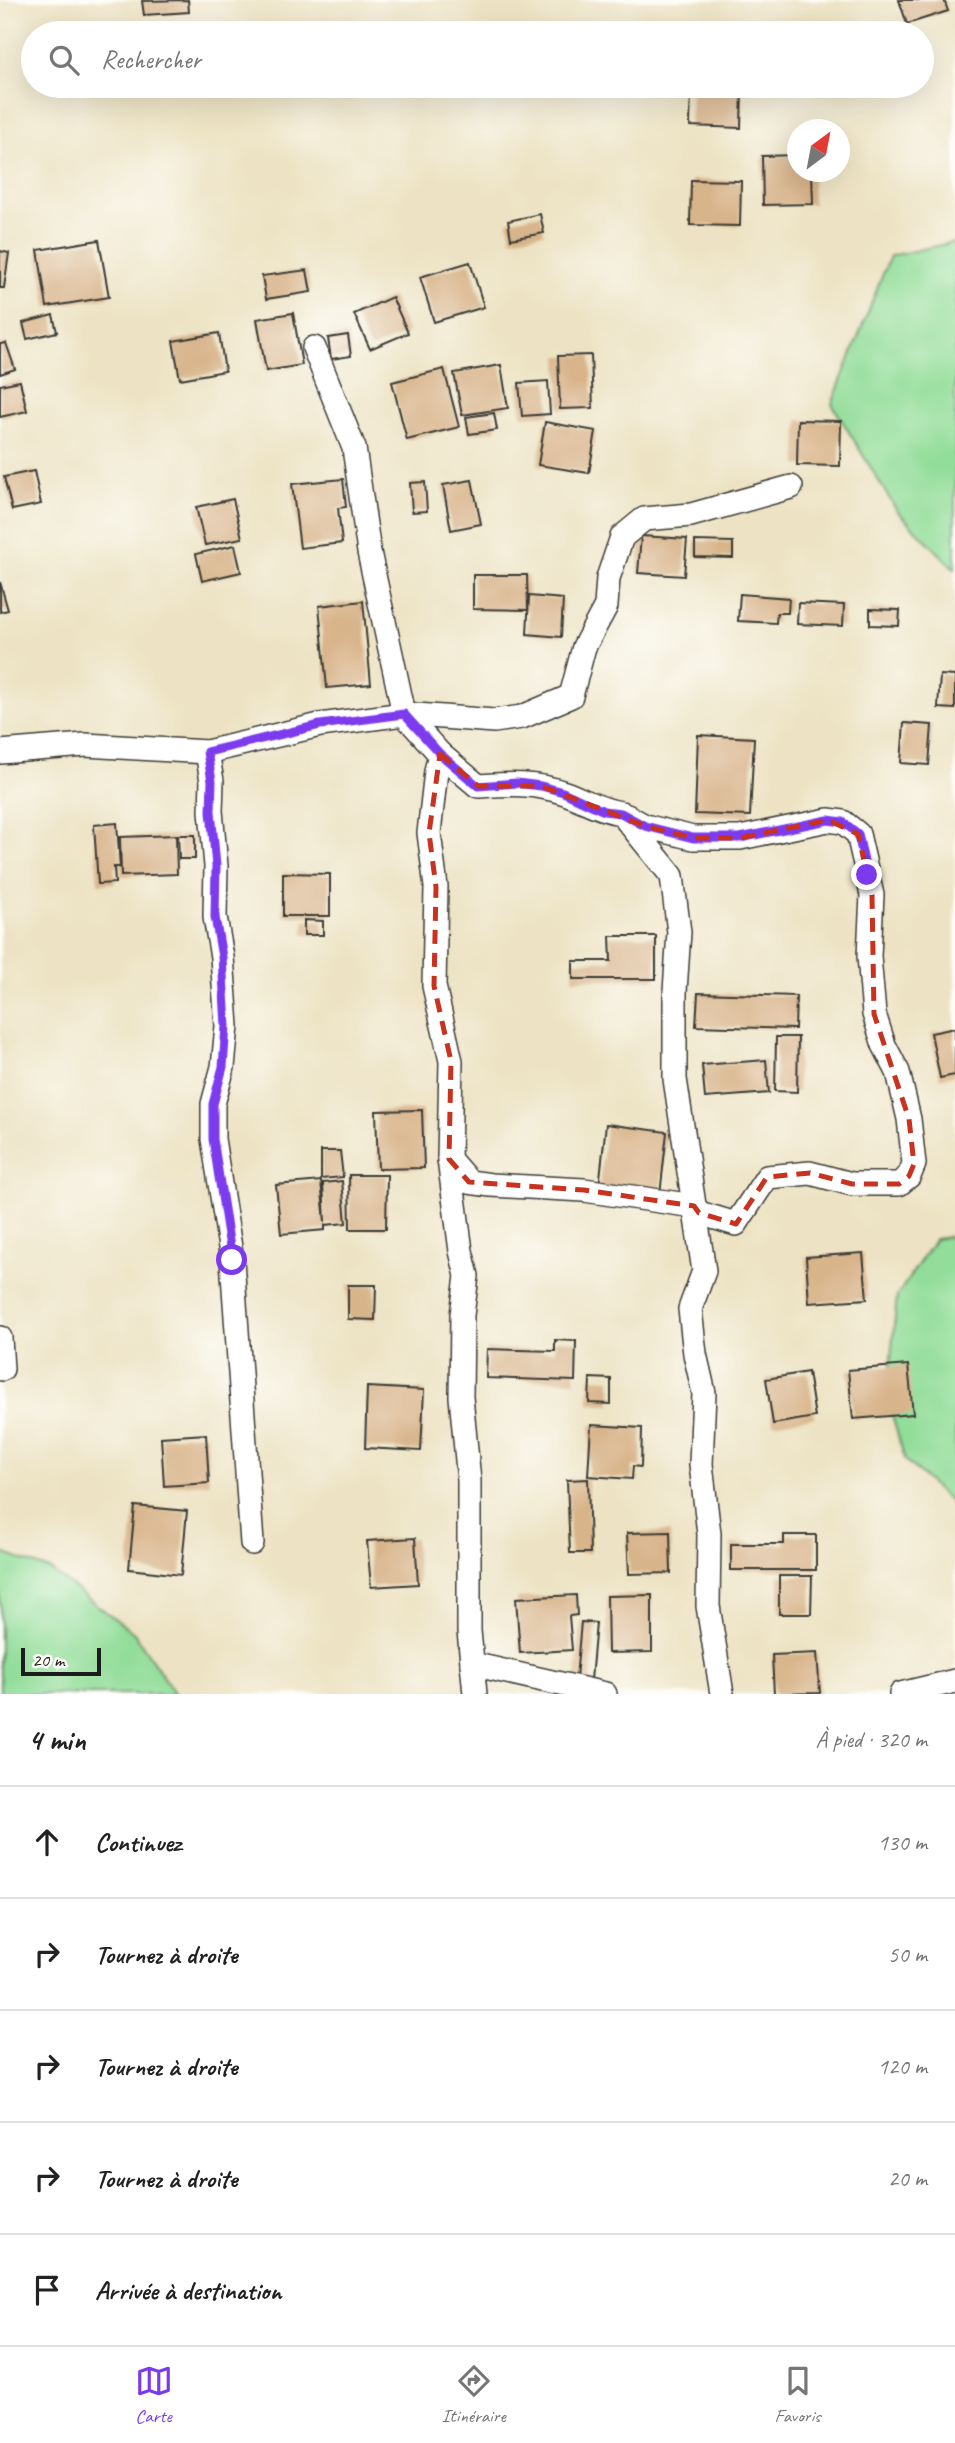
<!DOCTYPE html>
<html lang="fr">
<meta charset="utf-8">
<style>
:root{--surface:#fff;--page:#f6f6f6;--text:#222;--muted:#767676;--line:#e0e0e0;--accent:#7c3aed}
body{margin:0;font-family:Caveat,sans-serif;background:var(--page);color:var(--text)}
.compass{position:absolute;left:787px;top:119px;width:63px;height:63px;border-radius:50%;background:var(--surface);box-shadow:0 7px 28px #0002;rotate:32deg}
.scale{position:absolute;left:21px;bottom:18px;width:80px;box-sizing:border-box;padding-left:7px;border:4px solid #1c1c1c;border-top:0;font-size:19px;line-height:24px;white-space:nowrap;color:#1c1c1c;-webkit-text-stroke:5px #fdfcf7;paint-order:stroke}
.stop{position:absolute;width:21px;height:21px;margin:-16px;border:5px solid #7c3aed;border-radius:50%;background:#fff}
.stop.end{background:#7c3aed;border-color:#fff;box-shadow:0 2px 7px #0008}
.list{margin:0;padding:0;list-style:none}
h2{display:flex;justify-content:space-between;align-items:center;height:91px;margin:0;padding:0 28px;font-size:30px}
h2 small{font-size:23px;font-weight:400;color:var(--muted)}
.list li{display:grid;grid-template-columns:46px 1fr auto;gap:21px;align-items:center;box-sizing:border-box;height:112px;padding:0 28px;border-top:2px solid var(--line)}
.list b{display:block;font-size:26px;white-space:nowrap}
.list em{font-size:23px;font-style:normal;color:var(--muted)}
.icon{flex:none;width:38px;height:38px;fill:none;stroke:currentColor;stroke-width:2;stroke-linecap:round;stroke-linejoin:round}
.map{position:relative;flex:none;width:955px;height:1694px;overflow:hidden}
.search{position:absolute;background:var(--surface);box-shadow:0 7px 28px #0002;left:21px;right:21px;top:21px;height:77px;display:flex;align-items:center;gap:18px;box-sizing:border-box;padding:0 24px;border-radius:38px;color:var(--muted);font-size:26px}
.sheet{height:651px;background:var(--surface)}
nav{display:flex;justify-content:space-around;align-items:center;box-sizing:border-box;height:98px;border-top:2px solid var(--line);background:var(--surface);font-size:19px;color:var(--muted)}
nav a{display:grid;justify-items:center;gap:4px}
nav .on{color:var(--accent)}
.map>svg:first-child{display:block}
</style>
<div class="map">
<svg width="955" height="1694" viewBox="0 0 955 1694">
<rect width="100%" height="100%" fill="#fdfcf7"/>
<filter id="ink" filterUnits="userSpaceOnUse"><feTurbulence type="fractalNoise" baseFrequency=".0143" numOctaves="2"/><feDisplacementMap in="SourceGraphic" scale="14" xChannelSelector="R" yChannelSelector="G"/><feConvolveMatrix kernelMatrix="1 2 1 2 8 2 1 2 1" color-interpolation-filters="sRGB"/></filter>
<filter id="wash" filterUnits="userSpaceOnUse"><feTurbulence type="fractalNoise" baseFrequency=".00686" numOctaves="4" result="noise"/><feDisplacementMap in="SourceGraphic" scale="28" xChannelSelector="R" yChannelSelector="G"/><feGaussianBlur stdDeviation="1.57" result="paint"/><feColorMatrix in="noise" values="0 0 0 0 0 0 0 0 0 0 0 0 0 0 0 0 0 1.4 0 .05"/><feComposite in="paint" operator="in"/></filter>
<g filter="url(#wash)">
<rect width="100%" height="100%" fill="#ede3c4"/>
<!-- green -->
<g fill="#92dd99" stroke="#577c5a" stroke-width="2">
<path d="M955,242V569L897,511L832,404L890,256Z"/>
<path d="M955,1236V1506L905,1460L887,1398L897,1296L935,1239Z"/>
<path d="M0,1552L50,1570L134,1633L175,1694H0Z"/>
</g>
<g id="blocks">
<!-- building -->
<g fill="#d8b48a">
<path d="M188,0L189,12L144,15L142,1Z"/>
<path d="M899,0H944L948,11L907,24Z"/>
<path d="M196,25L197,33H165V32Z"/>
<path d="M691,86H742L741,128L690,126Z"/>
<path d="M797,155V172H812L813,204L763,205L762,156Z"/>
<path d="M691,180L741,181L740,226L690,225Z"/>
<path d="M540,214L544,233L511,239L508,221Z"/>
<path d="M99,240L109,297L47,307L38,250Z"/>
<path d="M0,251L9,253L4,288H0Z"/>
<path d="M470,262L484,307L434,322L420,277Z"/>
<path d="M307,270L311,292L266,299L262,276Z"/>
<path d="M392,297L408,333L370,349L354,314Z"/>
<path d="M293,313L302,365L266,371L257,319Z"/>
<path d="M53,315L57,332L27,339L23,323Z"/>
<path d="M219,333L225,371L180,379L173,341Z"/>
<path d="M348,335L351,356L331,359L328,338Z"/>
<path d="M6,343L15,369L0,374V344Z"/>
<path d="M591,355L593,408L560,409L558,356Z"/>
<path d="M501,365L508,408L462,415L454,373Z"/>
<path d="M444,369L459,427L407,440L392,382Z"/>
<path d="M20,381L27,411L0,417V385Z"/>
<path d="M548,381L550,414L522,416L519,383Z"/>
<path d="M494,413L497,430L469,434L466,417Z"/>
<path d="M798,420L841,421L840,466L797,465Z"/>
<path d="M545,422L596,431L589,473L538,465Z"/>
<path d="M34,471L41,504L12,510L4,477Z"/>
<path d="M343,479L346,507L338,508L342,543L300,548L292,484Z"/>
<path d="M472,480L481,524L451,530L443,485Z"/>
<path d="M425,482L427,511L412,512L410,483Z"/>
<path d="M233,499L242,538L205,545L196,507Z"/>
<path d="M641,536L687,539L684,576L638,573Z"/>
<path d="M695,541L733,542V558L695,557Z"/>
<path d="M235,545L241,572L202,581L196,554Z"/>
<path d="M473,575H527L528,610L473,609Z"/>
<path d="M0,582L8,610L0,612Z"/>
<path d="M740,594L789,598L788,613H777L776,623L738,621Z"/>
<path d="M529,596L563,599L561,637L527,634Z"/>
<path d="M363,601L371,684L327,688L319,606Z"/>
<path d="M798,603L844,605L843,626L797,624Z"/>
<path d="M870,609L900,610L899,626L870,625Z"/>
<path d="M940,675L955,676V709L938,708Z"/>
<path d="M904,723L932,725L929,765L901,763Z"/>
<path d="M698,735L754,738L750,816L695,814Z"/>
<path d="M117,823L120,867H114L115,883L98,884L94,825Z"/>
<path d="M176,835L177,874L121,876L120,837Z"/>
<path d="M178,835H195V859H179Z"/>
<path d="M283,873L330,874V916H283Z"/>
<path d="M304,920L323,921V935H304Z"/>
<path d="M610,936H656V979H573V961H611Z"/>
<path d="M698,993L796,996L795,1029L696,1026Z"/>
<path d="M955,1028V1075L940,1078L931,1033Z"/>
<path d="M776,1037H798L797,1092L775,1091Z"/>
<path d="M766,1060L769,1093L705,1098L702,1065Z"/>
<path d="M422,1110L424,1168L378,1169L376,1111Z"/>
<path d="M606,1124L667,1132L660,1195L599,1187Z"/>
<path d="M321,1151H340L343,1177L321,1179Z"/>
<path d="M349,1175H387L386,1229H350Z"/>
<path d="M321,1181L325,1222L323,1183L342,1181L346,1223L325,1225V1230L281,1234L276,1185Z"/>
<path d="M863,1253L867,1299L809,1303L806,1257Z"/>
<path d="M348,1285H376L375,1320L348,1319Z"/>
<path d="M555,1340L576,1341L575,1381L486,1378L487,1349L555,1351Z"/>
<path d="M908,1365L913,1414L853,1419L848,1370Z"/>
<path d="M808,1372L815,1417L773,1424L766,1379Z"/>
<path d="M590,1378L611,1379V1404L589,1403Z"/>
<path d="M367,1387L424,1390L421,1451L365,1448Z"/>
<path d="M591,1425L642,1428L641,1467L633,1466L632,1479L588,1476Z"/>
<path d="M206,1434L209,1483L164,1486L161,1437Z"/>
<path d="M588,1479L590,1553H570L567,1480Z"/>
<path d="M135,1506L187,1511L181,1575L129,1569Z"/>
<path d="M670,1532L671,1573L629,1574L627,1533Z"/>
<path d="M784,1535H816V1570H731V1544H784Z"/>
<path d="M415,1538L418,1584L371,1587L367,1541Z"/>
<path d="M779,1576H812L811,1614H779Z"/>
<path d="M576,1595L577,1615L569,1616L572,1650L520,1653L516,1598Z"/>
<path d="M652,1595V1652L608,1653L607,1596Z"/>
<path d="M581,1622L596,1623L591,1680L576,1678Z"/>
<path d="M817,1653L820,1693L774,1694L772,1655Z"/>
</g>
</g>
</g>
<g filter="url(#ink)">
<use href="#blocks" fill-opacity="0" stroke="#3b3a35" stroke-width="2"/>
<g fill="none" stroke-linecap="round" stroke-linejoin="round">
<defs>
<g id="minor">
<path d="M314,348L354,448L369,552L404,714L440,754L436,771L429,833L436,887L434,986L451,1061L449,1159L461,1251L467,1276L462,1315L461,1397L469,1481V1631L475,1694"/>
<path d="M0,752L85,745L207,752L320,725L404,714L494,721L522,717L571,696L584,647L606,606L608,578L622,537L644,519L691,515L791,487"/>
<path d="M207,752L212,781L211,811L216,866L215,917L222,957L227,1026L223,1067L213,1104V1139L232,1260L252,1543"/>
<path d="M440,754L478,786C508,784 535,782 565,793C584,800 600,810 621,813L672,876L679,932L675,991V1079L704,1271L690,1309L695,1354L704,1393L701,1464L709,1534L708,1606L722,1694"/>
<path d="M449,1159L469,1182L491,1185L584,1190L694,1206L699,1213L736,1224L767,1177L810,1173L852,1184H899L909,1176L914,1164L909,1119L898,1072L884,1045L874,1014L869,956L872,895L858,834L843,822L828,820L740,838H693L645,826L627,816"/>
<path d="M0,1338L2,1369"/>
<path d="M472,1664L605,1694"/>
<path d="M901,1694L955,1681"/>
</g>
</defs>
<!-- minor casing -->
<use href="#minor" stroke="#3b3a35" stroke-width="26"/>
<!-- minor -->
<use href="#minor" stroke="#fff" stroke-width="23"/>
</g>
</g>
<g fill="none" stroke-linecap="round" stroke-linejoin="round" filter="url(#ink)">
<!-- route -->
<path stroke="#7c3aed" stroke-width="9" d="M232,1260L213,1139V1104L223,1067L226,1026L222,957L215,917L216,866L211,811L212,781L207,752L320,725L404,714L440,754L478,786L517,783L541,786L563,792L604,811L621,813L645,826L693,838H740L828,820L843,822L858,834L867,875"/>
</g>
<!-- marked area -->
<path fill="none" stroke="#c8321e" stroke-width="5" stroke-dasharray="14 9" stroke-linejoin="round" d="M440,754L478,786H541L645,826L693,838H740L828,820L858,834L872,895L874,1014L909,1119L914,1164L909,1176L899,1184H852L810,1173L767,1177L736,1224L699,1213L694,1206L584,1190L469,1182L449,1159L451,1061L434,986L436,887L429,833Z"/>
</svg>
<svg class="compass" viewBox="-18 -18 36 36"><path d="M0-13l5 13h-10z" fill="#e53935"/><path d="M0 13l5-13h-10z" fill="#767676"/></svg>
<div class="scale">20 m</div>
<div class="stop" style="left:232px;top:1260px"></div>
<div class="stop end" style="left:867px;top:875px"></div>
<div class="search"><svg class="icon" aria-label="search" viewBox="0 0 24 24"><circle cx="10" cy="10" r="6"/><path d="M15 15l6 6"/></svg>Rechercher</div>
</div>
<section class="sheet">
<h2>4 min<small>À pied · 320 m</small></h2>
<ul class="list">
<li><svg class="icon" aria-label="ahead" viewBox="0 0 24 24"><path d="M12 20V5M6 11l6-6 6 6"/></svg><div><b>Continuez</b></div><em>130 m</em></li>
<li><svg class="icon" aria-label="right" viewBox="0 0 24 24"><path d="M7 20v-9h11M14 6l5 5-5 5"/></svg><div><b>Tournez à droite</b></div><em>50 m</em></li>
<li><svg class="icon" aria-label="right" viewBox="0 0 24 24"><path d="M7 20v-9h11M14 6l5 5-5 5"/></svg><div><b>Tournez à droite</b></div><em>120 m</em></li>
<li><svg class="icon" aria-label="right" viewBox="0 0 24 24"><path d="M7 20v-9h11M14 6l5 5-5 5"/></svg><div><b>Tournez à droite</b></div><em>20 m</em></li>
<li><svg class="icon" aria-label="arrive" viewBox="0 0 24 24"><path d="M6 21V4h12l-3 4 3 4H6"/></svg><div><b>Arrivée à destination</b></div></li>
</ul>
</section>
<nav>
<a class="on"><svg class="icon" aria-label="map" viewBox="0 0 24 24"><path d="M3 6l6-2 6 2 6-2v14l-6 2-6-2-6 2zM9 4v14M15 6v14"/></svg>Carte</a>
<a><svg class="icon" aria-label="directions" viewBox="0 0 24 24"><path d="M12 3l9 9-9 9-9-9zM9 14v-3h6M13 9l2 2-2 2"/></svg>Itinéraire</a>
<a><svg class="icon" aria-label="saved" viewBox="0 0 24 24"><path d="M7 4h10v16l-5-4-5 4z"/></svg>Favoris</a>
</nav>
